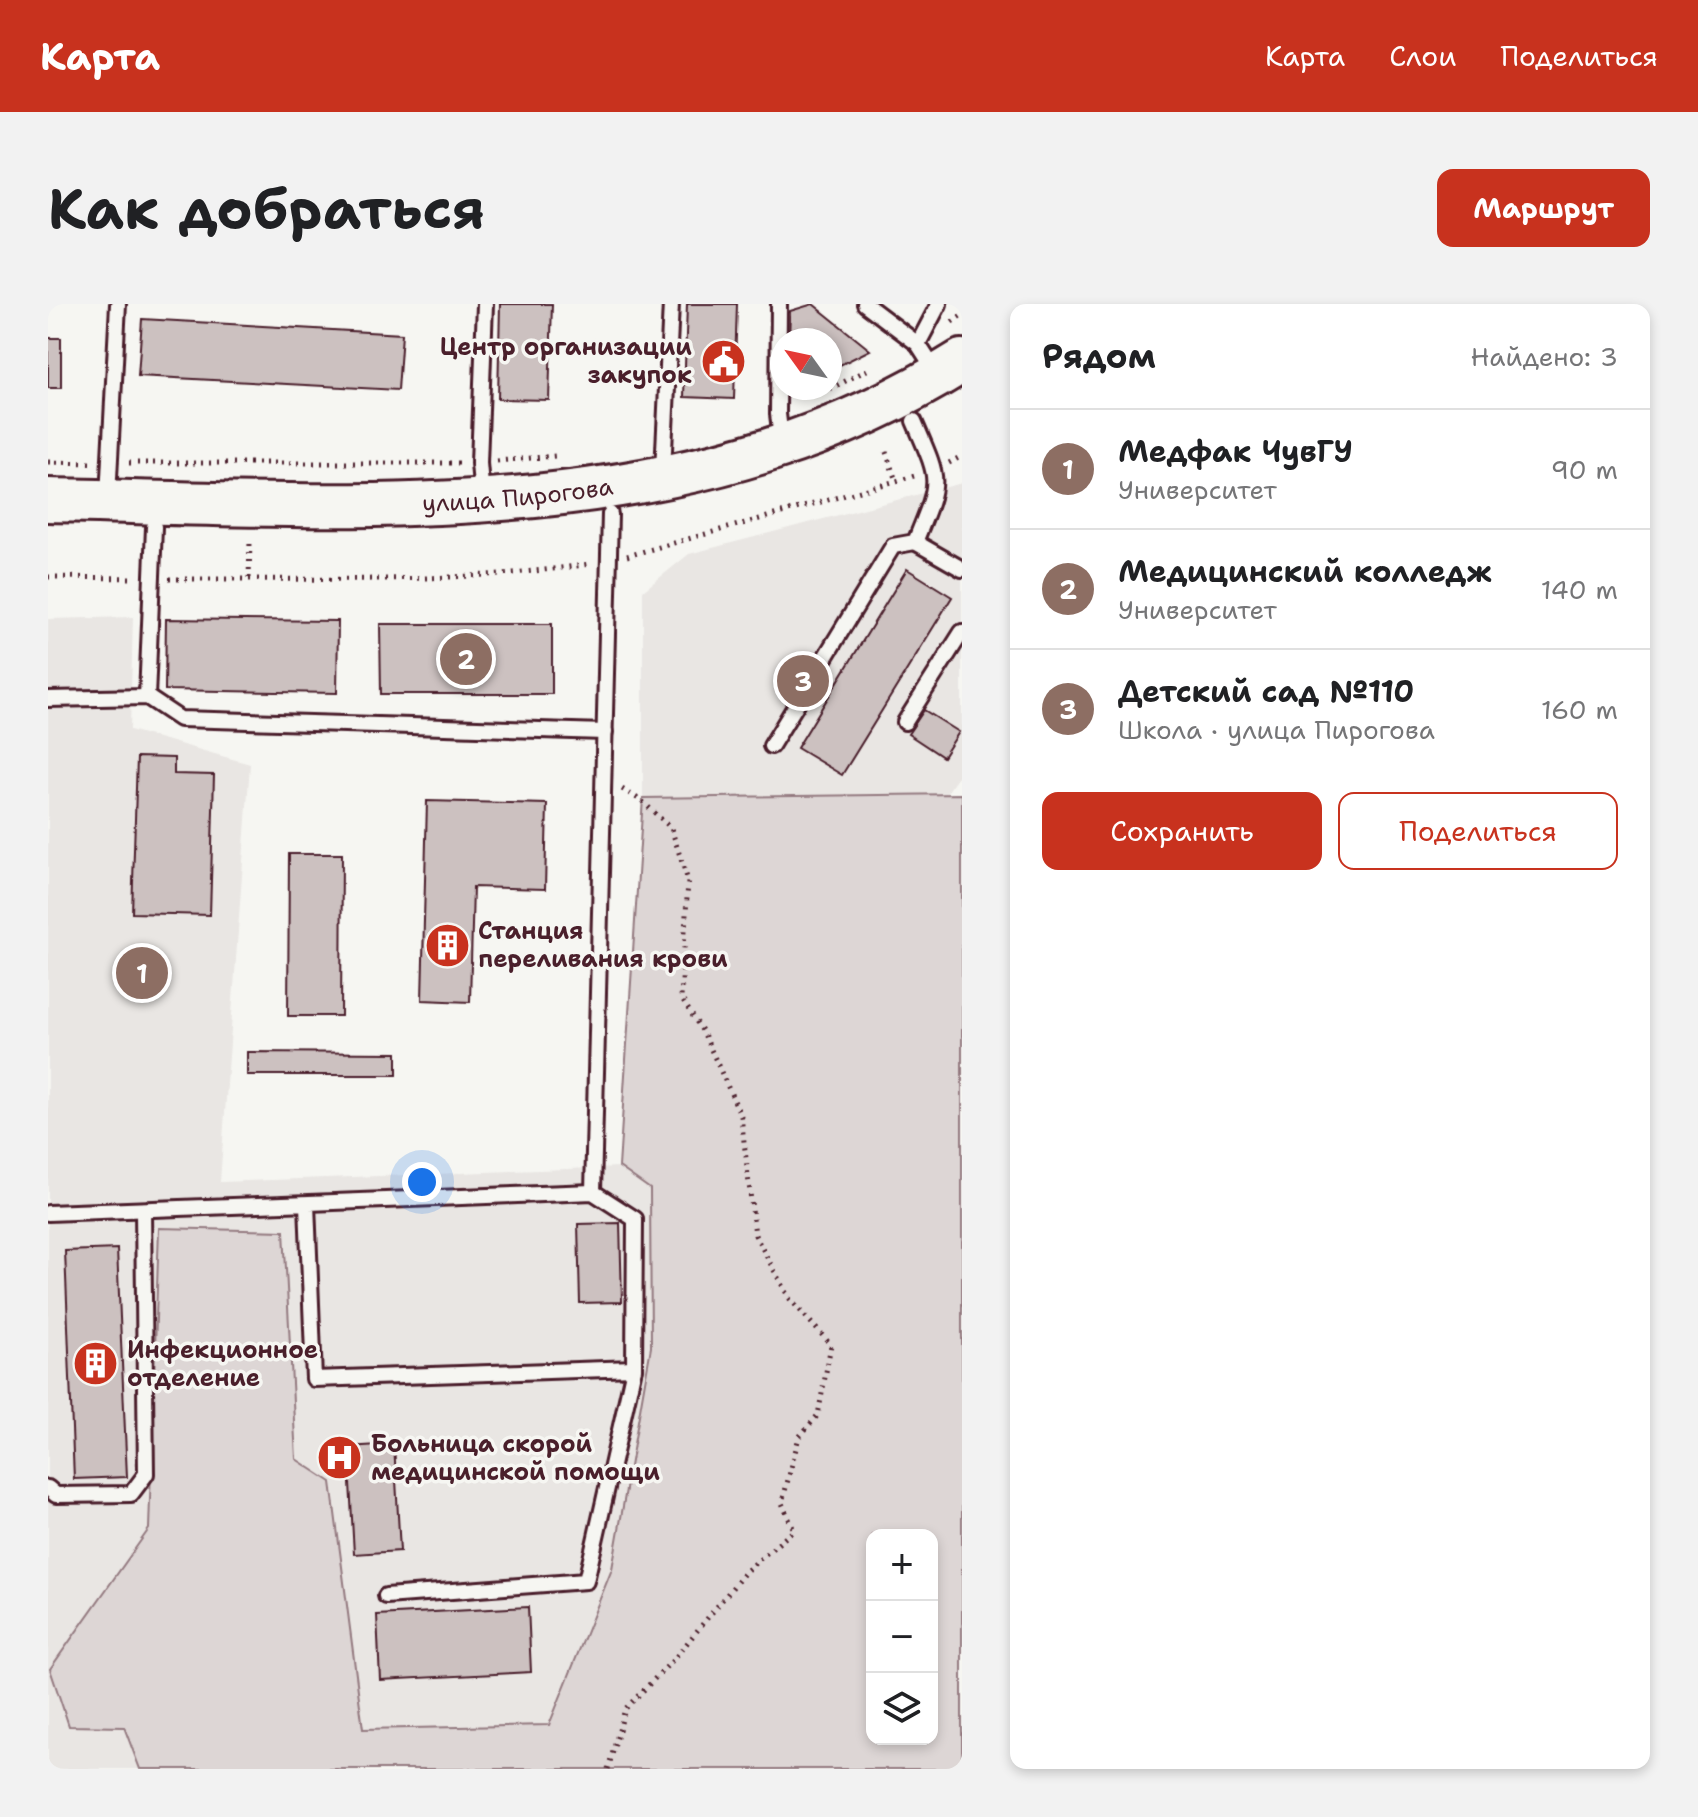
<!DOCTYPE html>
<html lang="ru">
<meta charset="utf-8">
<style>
:root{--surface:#fff;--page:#f2f2f2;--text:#202124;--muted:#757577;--line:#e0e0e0;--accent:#c8321e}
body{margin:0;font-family:"Shantell Sans",sans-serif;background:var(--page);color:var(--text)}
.controls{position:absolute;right:24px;bottom:24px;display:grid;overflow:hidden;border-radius:16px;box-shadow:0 4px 12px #0003}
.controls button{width:72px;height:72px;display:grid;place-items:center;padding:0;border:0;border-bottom:2px solid var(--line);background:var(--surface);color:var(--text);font:40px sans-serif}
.compass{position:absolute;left:722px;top:24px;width:72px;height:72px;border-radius:50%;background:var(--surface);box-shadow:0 4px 12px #0003;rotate:303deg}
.you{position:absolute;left:374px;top:878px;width:28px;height:28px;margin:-20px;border:6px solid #fff;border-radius:50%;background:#1a73e8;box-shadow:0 0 0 12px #1a73e833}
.badge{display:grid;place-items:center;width:52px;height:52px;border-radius:50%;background:var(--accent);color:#fff;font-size:26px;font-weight:700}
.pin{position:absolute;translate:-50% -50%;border:4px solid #fff;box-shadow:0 2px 8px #0006}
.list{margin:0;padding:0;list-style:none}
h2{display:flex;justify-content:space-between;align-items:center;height:104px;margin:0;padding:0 32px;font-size:34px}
h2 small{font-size:26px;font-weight:400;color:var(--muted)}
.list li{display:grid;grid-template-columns:52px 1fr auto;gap:24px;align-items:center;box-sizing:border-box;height:120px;padding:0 32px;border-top:2px solid var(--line)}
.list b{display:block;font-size:30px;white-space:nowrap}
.list p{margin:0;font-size:26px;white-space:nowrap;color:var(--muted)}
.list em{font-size:26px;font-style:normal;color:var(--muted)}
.actions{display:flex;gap:16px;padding:24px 32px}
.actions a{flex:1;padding:18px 0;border:2px solid var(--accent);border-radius:16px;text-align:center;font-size:28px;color:var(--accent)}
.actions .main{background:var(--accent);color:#fff}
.icon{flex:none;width:44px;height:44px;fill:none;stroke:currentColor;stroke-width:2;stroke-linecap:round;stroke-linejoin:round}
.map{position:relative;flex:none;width:914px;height:1465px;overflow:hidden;border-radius:16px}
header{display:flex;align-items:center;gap:48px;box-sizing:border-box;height:112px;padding:0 40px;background:var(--accent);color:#fff}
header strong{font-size:38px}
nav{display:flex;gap:44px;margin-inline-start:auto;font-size:28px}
.intro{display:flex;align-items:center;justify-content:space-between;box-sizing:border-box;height:192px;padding:0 48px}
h1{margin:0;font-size:56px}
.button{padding:20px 36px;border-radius:16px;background:var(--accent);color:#fff;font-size:28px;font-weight:700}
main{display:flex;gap:48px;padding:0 48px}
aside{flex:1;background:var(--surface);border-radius:16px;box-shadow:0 4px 12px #0003}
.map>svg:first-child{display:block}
</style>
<header>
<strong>Карта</strong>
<nav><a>Карта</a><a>Слои</a><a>Поделиться</a></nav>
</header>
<div class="intro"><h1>Как добраться</h1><a class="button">Маршрут</a></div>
<main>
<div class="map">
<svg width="914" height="1465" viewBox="0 0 914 1465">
<rect width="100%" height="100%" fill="#f6f6f2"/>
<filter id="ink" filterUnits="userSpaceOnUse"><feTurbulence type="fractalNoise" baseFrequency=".0125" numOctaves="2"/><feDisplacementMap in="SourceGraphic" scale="16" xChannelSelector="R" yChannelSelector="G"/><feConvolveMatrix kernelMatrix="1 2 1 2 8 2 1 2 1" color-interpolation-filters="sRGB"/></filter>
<g filter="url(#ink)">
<!-- built -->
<g fill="#e9e6e3">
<path d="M914,179V467L898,490L595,494V287L641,250Z"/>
<path d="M85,313L82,426L202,460L172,878L571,863L602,885L603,1043L564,1265L501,1421L316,1426L315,1465H0V315Z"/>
</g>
<!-- green -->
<path fill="#ddd6d5" stroke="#947a80" stroke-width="2" fill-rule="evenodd" d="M914,490V1465H92L76,1423L21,1422L2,1365L101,1225L111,924L236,927L248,1155L283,1178L315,1425L501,1421L564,1265L603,1043L602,885L571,863L595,494ZM824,1231H884V1435H824Z"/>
<!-- building -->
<g fill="#ccc1c0" stroke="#4a1f2b" stroke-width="2">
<path d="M452,0H504L501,96L450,95Z"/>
<path d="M639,0H689L686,95L636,93Z"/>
<path d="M765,0L822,46L782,66V36H741L742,7Z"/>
<path d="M94,15L354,30L350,86L90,72Z"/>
<rect x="0" y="34" width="13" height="50"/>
<path d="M859,265L904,293L794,471L749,444Z"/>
<path d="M118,315L290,317L289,389L117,386Z"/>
<path d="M332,320H504V390H333Z"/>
<path d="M876,406L911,428L895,453L860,430Z"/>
<path d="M89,453L126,454V470L166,471L162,611L84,609Z"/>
<path d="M379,497L499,500L497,585L425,583L422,698L374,696Z"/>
<path d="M241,550H294L293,712H240Z"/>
<path d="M199,748L349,749V771H199Z"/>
<path d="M572,919L574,998L532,999L530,920Z"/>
<path d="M69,945L79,1173L26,1175L17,947Z"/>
<path d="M346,1140L352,1247L306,1250L300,1143Z"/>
<path d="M480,1303L483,1368L332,1376L329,1311Z"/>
</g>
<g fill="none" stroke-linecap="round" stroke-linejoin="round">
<defs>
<g id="service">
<path d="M731,0L730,110L733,135"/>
<path d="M817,0L870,40L888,68"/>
<path d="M870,40L891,0"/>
<path d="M615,167L623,0"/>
<path d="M60,193L70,0"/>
<path d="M434,193L431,159L437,0"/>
<path d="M867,238L914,265"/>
<path d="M99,393L106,223"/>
<path d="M0,395L99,393L132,415L557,428"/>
<path d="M857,418L914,328"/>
<path d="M723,442L845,242L867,238C893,174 893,180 866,117"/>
<path d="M545,888L562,210"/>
<path d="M0,909L545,888L587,915L586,1064L266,1075L259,900"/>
<path d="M0,1184L8,1191L83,1190L98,1170L95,906"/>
<path d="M338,1292L538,1277L586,1064"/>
</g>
<g id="secondary">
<path id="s1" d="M0,196C310,202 640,230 914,57"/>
</g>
</defs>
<!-- service casing -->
<use href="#service" stroke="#4a1f2b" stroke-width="20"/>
<!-- secondary casing -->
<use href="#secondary" stroke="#4a1f2b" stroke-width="48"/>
<!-- path -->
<g stroke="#4a1f2b" stroke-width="5" stroke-dasharray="2 6" stroke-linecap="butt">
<path d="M904,18L914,11"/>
<path d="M782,85L819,66"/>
<path d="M838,148L848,177"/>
<path d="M449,157L507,152"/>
<path d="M0,158L43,159"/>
<path d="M81,159H415"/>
<path d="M901,159L914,152"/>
<path d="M579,252L866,172"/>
<path d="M0,273L87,274"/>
<path d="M201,274L202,238"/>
<path d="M121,275C262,274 402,281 542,260"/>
<path d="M560,1465L577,1405L626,1355L698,1267L746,1226L734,1199L751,1133L770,1111L783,1041L741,994L707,931L693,812L655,728L633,694L640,577L623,524L594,497L574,485"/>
</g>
<!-- service -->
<use href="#service" stroke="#f6f6f2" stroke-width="14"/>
<!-- secondary -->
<use href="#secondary" stroke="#f6f6f2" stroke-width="42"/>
</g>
</g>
<!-- icons -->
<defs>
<symbol id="civic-disc" viewBox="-11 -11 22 22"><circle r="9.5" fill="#c8321e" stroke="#f6f6f2"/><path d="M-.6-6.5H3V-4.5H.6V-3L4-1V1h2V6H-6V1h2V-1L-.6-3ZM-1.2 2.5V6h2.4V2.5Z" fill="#fff"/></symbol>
<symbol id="building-disc" viewBox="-11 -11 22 22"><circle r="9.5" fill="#c8321e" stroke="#f6f6f2"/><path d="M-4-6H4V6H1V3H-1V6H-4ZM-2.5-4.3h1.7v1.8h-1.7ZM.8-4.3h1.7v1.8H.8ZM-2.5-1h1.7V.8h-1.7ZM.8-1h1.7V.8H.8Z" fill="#fff"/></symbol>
<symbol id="hospital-disc" viewBox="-11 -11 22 22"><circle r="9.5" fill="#c8321e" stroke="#f6f6f2"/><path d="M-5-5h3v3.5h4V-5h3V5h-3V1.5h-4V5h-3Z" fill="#fff"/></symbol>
</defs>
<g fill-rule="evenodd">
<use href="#civic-disc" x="650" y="32" width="51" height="51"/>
<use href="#building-disc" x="374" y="616" width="51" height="51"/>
<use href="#building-disc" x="22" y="1034" width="51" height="51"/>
<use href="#hospital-disc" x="266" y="1128" width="51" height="51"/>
</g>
<g text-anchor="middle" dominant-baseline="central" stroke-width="7" stroke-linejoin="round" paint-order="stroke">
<!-- poi labels -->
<g font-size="24" font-weight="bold" fill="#4a1f2b" stroke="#f6f6f2" text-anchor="start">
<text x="644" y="43" text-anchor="end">Центр организации<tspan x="644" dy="28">закупок</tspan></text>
<text x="430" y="627">Станция<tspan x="430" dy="28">переливания крови</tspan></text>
<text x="79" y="1046">Инфекционное<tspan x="79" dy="28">отделение</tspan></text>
<text x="323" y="1140">Больница скорой<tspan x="323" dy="28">медицинской помощи</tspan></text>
</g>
<!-- street labels -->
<g font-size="24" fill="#4a1f2b" stroke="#f6f6f2">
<text stroke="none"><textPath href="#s1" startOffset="470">улица Пирогова</textPath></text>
</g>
</g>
</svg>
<div class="controls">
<button>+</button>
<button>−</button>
<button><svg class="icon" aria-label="layers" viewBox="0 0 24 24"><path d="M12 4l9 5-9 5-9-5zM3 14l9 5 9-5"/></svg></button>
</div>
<svg class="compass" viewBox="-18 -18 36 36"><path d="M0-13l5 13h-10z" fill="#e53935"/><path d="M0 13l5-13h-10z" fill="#757577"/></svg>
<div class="you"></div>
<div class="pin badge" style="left:94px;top:669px;background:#8d6e63">1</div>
<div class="pin badge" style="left:418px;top:355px;background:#8d6e63">2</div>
<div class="pin badge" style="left:755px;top:377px;background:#8d6e63">3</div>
</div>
<aside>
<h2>Рядом<small>Найдено: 3</small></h2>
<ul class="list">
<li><span class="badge" style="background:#8d6e63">1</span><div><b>Медфак ЧувГУ</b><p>Университет</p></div><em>90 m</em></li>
<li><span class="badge" style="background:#8d6e63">2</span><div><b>Медицинский колледж</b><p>Университет</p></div><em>140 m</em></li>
<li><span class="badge" style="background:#8d6e63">3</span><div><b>Детский сад №110</b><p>Школа · улица Пирогова</p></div><em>160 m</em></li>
</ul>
<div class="actions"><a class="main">Сохранить</a><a>Поделиться</a></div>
</aside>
</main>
